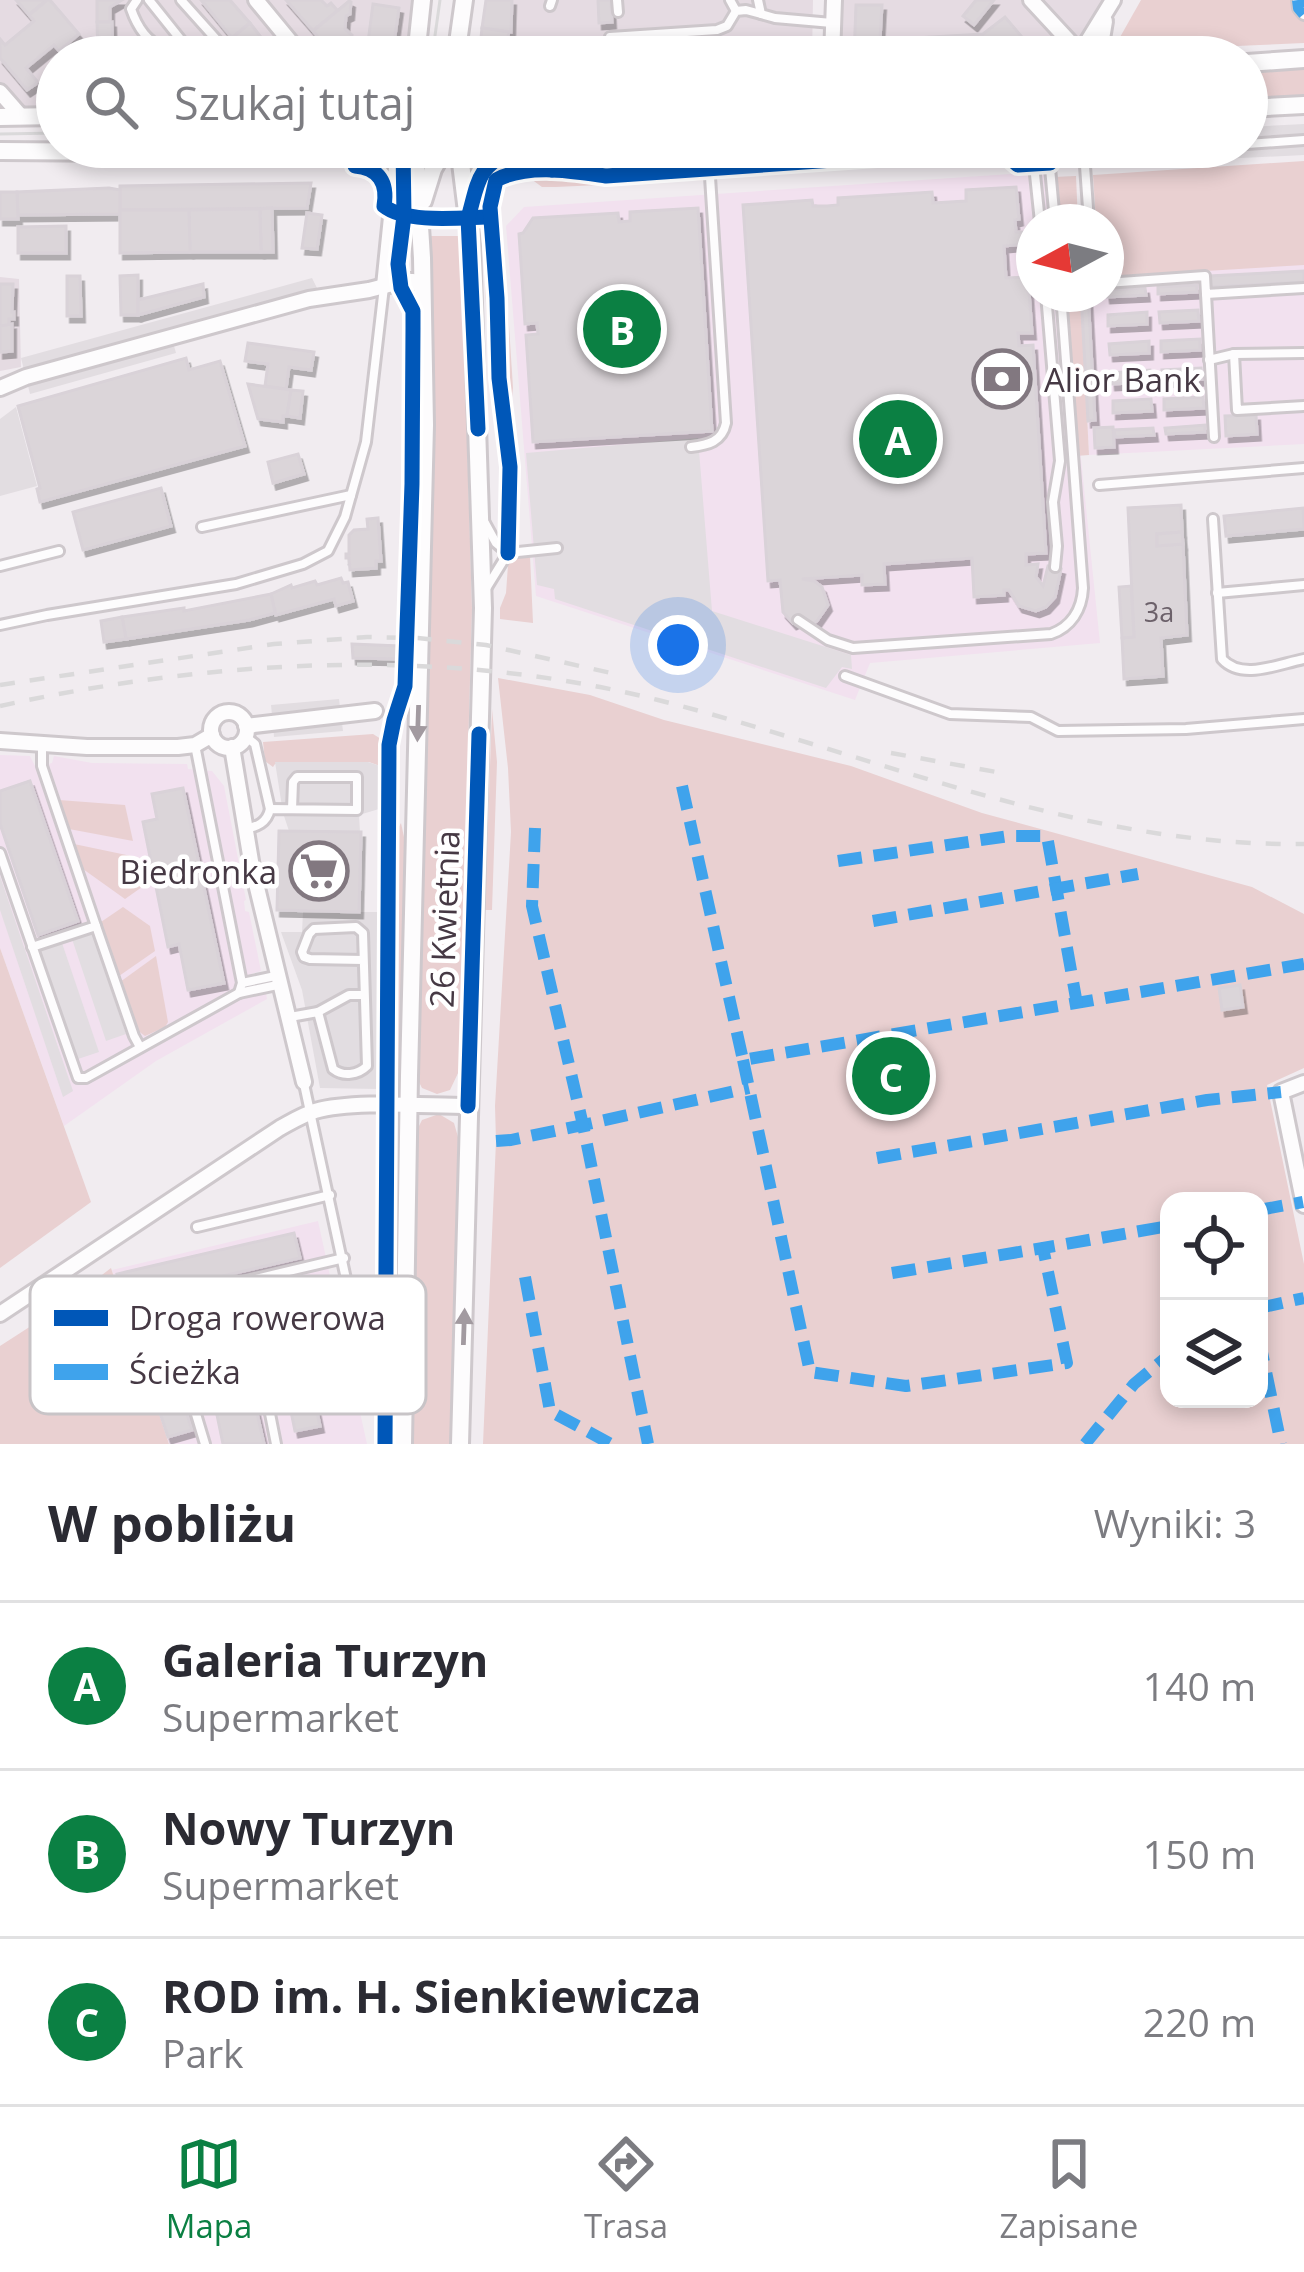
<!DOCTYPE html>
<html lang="pl">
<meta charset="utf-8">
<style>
:root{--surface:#fff;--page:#f2f2f3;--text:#2b2b33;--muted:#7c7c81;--line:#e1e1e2;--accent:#0b8043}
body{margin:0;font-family:"Open Sans",sans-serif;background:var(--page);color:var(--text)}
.controls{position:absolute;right:36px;bottom:36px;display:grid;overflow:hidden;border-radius:24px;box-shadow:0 6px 18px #0003}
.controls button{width:108px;height:108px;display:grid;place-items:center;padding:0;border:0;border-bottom:3px solid var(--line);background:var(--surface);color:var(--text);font:60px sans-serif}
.compass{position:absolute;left:1016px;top:204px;width:108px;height:108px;border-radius:50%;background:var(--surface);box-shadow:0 6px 18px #0003;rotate:263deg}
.you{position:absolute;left:678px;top:645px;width:42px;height:42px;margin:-30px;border:9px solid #fff;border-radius:50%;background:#1a73e8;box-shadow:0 0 0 18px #1a73e833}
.badge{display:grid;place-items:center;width:78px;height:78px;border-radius:50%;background:var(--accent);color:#fff;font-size:39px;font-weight:700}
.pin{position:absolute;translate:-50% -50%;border:6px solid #fff;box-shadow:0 3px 12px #0006}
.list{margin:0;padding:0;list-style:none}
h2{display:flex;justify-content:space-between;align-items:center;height:156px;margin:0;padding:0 48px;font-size:51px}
h2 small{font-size:39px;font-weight:400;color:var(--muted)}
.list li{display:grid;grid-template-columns:78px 1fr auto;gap:36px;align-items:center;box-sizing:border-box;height:168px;padding:0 48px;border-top:3px solid var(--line)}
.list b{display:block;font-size:45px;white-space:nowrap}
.list p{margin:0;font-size:39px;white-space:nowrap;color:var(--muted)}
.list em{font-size:39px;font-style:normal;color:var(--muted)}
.icon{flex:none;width:66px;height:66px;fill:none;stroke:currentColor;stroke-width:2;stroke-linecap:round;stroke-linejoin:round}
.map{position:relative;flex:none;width:1304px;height:1444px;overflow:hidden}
.search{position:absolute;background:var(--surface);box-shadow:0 6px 18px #0003;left:36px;right:36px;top:36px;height:132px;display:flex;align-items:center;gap:30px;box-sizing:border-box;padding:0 42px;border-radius:66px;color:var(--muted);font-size:45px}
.sheet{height:660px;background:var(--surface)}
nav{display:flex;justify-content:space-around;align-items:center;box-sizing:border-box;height:168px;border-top:3px solid var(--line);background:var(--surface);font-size:33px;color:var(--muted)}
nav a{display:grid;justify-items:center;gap:6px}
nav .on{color:var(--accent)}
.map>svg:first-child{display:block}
</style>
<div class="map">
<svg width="1304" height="1444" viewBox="0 0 1304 1444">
<defs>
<filter id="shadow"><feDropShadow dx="3.5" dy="6" stdDeviation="0" flood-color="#0004"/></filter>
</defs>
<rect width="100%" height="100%" fill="#f1ecf0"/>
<!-- residential -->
<g fill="#e5dbe2">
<path d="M0,0H416L408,57H57V112H0Z"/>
<path d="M486,0H813L812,57H479Z"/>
<path d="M837,0H1107L1074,57H836Z"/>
<path d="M0,277L19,279L21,367L0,371Z"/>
</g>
<!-- commercial -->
<g fill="#f2e1ef">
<path d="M1053,171L1058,222H1034V294H1064L1100,643L870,663L855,700L536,596L506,226L524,207Z"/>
<path d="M1304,264V444L1089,455L1081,294H1106V277Z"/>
<path d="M0,755L30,756L36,768L52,763L54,756L92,763L187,764L188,769L212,771L224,786L246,900L244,901L245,911L249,912L261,971L251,974L258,995L266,994L267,999L156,1061L64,1126L0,948Z"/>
<path d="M318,1221L367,1444H169L112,1270Z"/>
</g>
<!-- green -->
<g fill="#e9d0d1" fill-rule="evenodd">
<path d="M1141,0H1304V43L1119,51L1115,46Z"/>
<path d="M1304,69V98L1247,101V71Z"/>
<path d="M736,147H802L803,160L737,164Z"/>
<path d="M977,153L1003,157L835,170V163Z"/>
<path d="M676,155L688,157L699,166C643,171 582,181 530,159L569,162Z"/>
<path d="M1304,161V265L1106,277V222H1096L1093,175Z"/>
<path d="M702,171L705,180L556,187H542L527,176L569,173L605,178Z"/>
<path d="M1076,176L1078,222H1058L1054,177Z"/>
<path d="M429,236H461L472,609L459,1071L450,1090L437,1094L422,1088L417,1078L433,391Z"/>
<path d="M483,236H490L495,300L496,379L500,400H495L489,369Z"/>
<path d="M495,237L502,241L504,247L513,388L512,397L505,399L500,370Z"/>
<path d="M1064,294H1081L1089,455L1076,456Z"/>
<path d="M530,556L533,623L500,619V608L506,593L508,565L513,558Z"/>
<path d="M498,678L590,695L664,720L851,766L982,813L1252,887L1304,914V1068L1267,1085L1304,1264V1444H483L496,1141L495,1106L511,832L508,768ZM1169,1201H1259V1399H1169Z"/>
<path d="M492,709L497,762L492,910H485Z"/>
<path d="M373,734L381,739L380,766L369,762L275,764L273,767L265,761L263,742Z"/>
<path d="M59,800L125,805L133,841L69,829Z"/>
<path d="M401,823L407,851L401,1076L398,1090L390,1097L394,836Z"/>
<path d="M74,844L136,857L142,887L125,899L83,869Z"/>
<path d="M123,907L150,926L155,951L119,976L101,922Z"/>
<path d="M0,948L91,1202L0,1268Z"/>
<path d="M156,956L168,1022L165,1027L145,1036L137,1030L120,982Z"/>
<path d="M439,1114L454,1123L458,1137L451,1444H410L415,1134L422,1120Z"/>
<path d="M389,1151L400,1152L397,1320L388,1329Z"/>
<path d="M111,1268L169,1444H0V1346L59,1308Z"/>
</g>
<!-- parking -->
<g fill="#e2dde1">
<path d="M1304,124V155L1141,163L1140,147H1247V127Z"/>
<path d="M312,278L317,288L169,328L176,353L30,394L21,358Z"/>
<path d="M16,407L37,486L0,496V419Z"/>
<path d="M698,438L712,611L851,655L852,669L842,667L826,688L555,599L554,589L537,585L526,453Z"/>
<path d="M339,699L343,731L274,737L271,705Z"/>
<path d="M275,762H368L380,766L379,809L359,815L360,832L289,831L283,813Z"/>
<path d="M0,876L73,1091L63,1097L0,910Z"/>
<path d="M303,912H381L378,1089L320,1088L302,990L281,932H302Z"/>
<path d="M92,932L126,1034L106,1041L72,939Z"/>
<path d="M62,943L99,1052L75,1060L38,951Z"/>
</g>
<!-- building -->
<g fill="#dbd5d9" stroke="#d9d2d8" stroke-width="3" filter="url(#shadow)">
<path d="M16,0H47L29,15Z"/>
<path d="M47,0H50L79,34L59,51L54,45L26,68L37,81L36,84L27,90L0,58V39L5,45L34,21L29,15Z"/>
<path d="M97,0H122L110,7V22H97Z"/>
<path d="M201,0H230L250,23L232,38Z"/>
<path d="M286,0H321L327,6L331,3L338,11L313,31Z"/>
<path d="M486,0H512L511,32L482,28Z"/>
<path d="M598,0H611L612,22L599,23Z"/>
<path d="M976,0H994L974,25L963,16Z"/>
<path d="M349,1L351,2L350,14L346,16L345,29L352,35L350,44L364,57H334L313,31Z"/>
<path d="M373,4L399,8L392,57H369L370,51L367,50Z"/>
<path d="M856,5H882L880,40L983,34L1005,17L1022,37L1000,57H854Z"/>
<path d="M97,22H112L113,57H98Z"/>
<path d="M250,23L264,41L247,56L232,38Z"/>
<path d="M482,28L509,32L503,57H479Z"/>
<path d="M725,40H733V44L745,43L746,57H601V54L612,53V47H620V50L648,49V45H656V48L684,47V43L697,42V46L725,44Z"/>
<path d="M804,42V57H746L745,45Z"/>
<path d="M311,183L307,208L120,210V186Z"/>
<path d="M1016,187L1019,219L1015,220L1016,232H1025L1026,244L1004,246L1006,278L1028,277L1032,333H1018L1019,346L1033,345L1046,553L1026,554V565L1038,564L1036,577L1043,586L1048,566L1061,569L1055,597L1046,607L1036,611L1019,606L1009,590H1004V595L974,597L972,558L884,564L885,584L862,585V575L802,579L814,581L822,587L828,605L817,621L812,624L803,618L793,623L783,612L780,580L768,581L743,205L812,200L813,206H827L838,205V198L932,192L933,203L966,201V190Z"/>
<path d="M109,188L120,190V214L18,215L17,192Z"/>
<path d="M0,192H17L18,219H0Z"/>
<path d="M272,208L273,252H261L260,209Z"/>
<path d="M698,208L712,431L533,442L526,335L538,334L537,323L525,324L519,234L523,233L533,218L618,213L619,222L630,221V212Z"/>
<path d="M260,209L261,252H190L189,210Z"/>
<path d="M120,210H189L190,252L120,253Z"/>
<path d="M307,213L322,215L317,249L302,248Z"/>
<path d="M66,226V253H18V227Z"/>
<path d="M1304,271V282L1211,287L1210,276Z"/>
<path d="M138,275V315H121L120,276Z"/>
<path d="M67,276H80L81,316H67Z"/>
<path d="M0,284H13L12,312H14V319H9V326H0V332Z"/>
<path d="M203,284L204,297L138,315V300Z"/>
<path d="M1197,285V292L1158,294V287Z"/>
<path d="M1145,288L1146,295L1107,297L1106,290Z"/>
<path d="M1081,294H1088L1095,420L1088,421Z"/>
<path d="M1198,310L1199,321L1160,323L1159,312Z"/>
<path d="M1147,312V324L1108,326V315Z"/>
<path d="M12,324V351L0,352V326Z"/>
<path d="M1200,339V350L1161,352V341Z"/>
<path d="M1149,341V353L1110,355L1109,344Z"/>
<path d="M248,343L314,352L311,370L289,367L286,389L265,386L268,364L245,361Z"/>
<path d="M186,358L189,370L220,361L245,446L40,502L37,489L40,488L18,406Z"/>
<path d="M1201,368L1202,379L1163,381L1162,370Z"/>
<path d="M1150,370L1151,382L1112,384L1111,373Z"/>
<path d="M248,384L291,390L287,416H283V422L258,419Z"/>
<path d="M291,390L303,391L300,418L287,416Z"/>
<path d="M1203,397L1204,408L1164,410V399Z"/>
<path d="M1151,399L1152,411L1113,413V401Z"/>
<path d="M1256,415L1257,434L1226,436L1225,416Z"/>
<path d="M1205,425V432L1166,434L1165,428Z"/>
<path d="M1113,427L1114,447L1095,448L1094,428Z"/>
<path d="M1153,428L1154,435L1115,437L1114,430Z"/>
<path d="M298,454L304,474L273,483L268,462Z"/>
<path d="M161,488L171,526L83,550L73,512Z"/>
<path d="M1181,505L1182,532L1157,534V546L1183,544L1187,635L1161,638L1163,676L1124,679L1122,638L1134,637L1128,508Z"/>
<path d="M1303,508L1304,529L1226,536L1224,516Z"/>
<path d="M378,518L381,561H376V568L350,570L349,558H346V554H349V535L354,530L368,529L367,519Z"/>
<path d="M1182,532L1183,544L1157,546V534Z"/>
<path d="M341,578L343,583L348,582L353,601L336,606L334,599L276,615L271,594L291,585L292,588L315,581L317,585Z"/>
<path d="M1131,586L1134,637L1122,638L1119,587Z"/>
<path d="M271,594L275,613L249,620L126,639L122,617L184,608V611Z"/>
<path d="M122,617L126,639L104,642L101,621Z"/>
<path d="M352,644L399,646L398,659L353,658Z"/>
<path d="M30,781L78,921L38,935L0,824V791Z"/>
<path d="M183,788L224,983L188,990L179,944L168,947L143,822L157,819L152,794Z"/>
<path d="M279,831L361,832L359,912L277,910Z"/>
<path d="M1240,985L1243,1007L1222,1010L1219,988Z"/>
<path d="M294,1233L300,1258L123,1299L117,1274Z"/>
<path d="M169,1356L192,1430L168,1437L144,1365Z"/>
<path d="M310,1366L307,1367L312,1386H314L312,1387L320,1426L295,1431L287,1392L284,1393L280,1373Z"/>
<path d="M247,1369L264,1444H223L209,1376Z"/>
</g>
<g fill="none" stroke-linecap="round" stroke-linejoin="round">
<defs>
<g id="service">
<path d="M137,0L131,9C149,61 182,51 229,53"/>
<path d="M149,0L189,50"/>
<path d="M181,0L232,57"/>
<path d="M617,0L618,12"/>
<path d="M730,0L736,11"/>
<path d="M758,0L761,14L775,18L832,23"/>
<path d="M550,6L552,0"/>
<path d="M610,37L717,30L727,26L736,11L746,10L761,14"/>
<path d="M271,57L289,42"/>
<path d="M1247,144L1304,140"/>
<path d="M676,147L704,163L710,177L726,423C722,442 708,445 691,447"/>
<path d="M1025,147L1034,165L1040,222"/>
<path d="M1053,147L1050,168L1055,222"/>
<path d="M1089,222L1085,166L1090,154L1180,147"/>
<path d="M1106,283L1205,276L1206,294L1304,288"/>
<path d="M1046,294L1060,461L1053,502L1057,546L1055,567"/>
<path d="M1206,294L1214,437"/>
<path d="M1234,354L1237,410L1304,406"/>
<path d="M1209,360L1234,354L1304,353"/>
<path d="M1099,485L1304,468"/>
<path d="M1213,519L1222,659C1242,681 1278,664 1304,659"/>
<path d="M485,523L496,543L508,553L557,548"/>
<path d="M202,527L351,495"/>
<path d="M0,566L59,551"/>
<path d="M487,587L508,553"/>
<path d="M1217,593L1304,585"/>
<path d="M798,620L828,640L853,648L1051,634C1071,627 1082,610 1083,588L1061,294"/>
<path d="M0,625L47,615L236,584L303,564L328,551L345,517L366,442L384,287"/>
<path d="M845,676L950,714L1031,717L1058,731L1186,729L1304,719"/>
<path d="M245,736L255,744L270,809"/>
<path d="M195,745L242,983L239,993"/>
<path d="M244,829C257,827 267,823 270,809L357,810V777H297L293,782L292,809"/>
<path d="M0,853L78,1078H86L239,993L282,984"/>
<path d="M96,926L134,1036L140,1047"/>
<path d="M32,947L96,926L42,766V743"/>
<path d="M242,983L280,975"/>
<path d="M318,1012L349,995H363"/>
<path d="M290,1017L318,1012L333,1069C343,1077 358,1075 367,1066L363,933L356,927L314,929L309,934L302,952L304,957L310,959L363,960"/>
<path d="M304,1084L360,1344L403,1340"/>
<path d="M197,1227L330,1195"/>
<path d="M259,1358L276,1444"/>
<path d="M184,1374L259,1358L360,1344"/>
<path d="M205,1444L162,1301L344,1258"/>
</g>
<path id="pedestrian" d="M1298,0L1299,8L1304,14"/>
<g id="minor">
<path d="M256,0L303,57"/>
<path d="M1031,0L1080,53"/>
<path d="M832,57L834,0"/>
<path d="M1078,57L1113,0"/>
<path d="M1099,57L1105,21"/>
<path d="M0,92L21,116"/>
<path d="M384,286L398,148"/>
<path d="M0,388L26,377L309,299L369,290L404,281H413L423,287"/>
<circle cx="229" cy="730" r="18"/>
<path d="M246,726L375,711"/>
<path d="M0,741L87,747H178L195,745L212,735"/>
<path d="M232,747L252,867L304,1082"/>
<path d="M1304,1083L1281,1092L1304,1205"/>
<path d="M0,1314L280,1128C291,1122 302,1115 315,1111C354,1100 425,1106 468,1106"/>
</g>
<g id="tertiary">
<path d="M416,57L422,0"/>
<path d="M456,57L464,0"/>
<path d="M1247,63L1304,59"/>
<path d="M1247,108L1304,105"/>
<path d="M0,117L57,116"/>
<path d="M459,147L471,244L483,608L460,1444"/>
<path d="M0,151L404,154L581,147"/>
<path d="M423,201L433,169L445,148"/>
<path d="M472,203C476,180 485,164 506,153"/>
<path d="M403,1444L409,1076L425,425L422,258L415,147"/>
</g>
</defs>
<!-- service casing -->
<use href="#service" stroke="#cec8cc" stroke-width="14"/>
<!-- pedestrian casing -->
<use href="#pedestrian" stroke="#cec8cc" stroke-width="16"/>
<!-- minor casing -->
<use href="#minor" stroke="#cec8cc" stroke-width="20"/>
<!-- tertiary casing -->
<use href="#tertiary" stroke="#cec8cc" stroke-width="22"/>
<!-- service -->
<use href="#service" stroke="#fdfcfd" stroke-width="8"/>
<!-- pedestrian -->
<use href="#pedestrian" stroke="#fdfcfd" stroke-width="10"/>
<!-- minor -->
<use href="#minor" stroke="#fdfcfd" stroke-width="14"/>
<!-- tertiary -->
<use href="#tertiary" stroke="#fdfcfd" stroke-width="16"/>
<!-- tram -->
<g stroke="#dad9da" stroke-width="3">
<path d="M432,57L440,0"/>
<path d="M0,134L57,133"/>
</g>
<!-- rail -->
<g stroke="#dad9da" stroke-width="4.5" stroke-dasharray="15 15" stroke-linecap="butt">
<path d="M0,685L274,644L367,637L418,638L486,645L611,673"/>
<path d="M0,706C215,659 444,646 658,700C872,754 1080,847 1304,844"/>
<path d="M891,753L1002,773"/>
</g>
<!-- quiet -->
<g stroke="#3fa3ec" stroke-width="12" stroke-dasharray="24 12" stroke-linecap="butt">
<path d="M1298,0L1299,8L1304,14"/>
<path d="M682,786L743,1060L1304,964"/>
<path d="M535,828L532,906L583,1125L749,1088"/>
<path d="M838,861L1009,836H1047L1077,1004"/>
<path d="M873,921L1138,874"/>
<path d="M743,1060L810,1372L906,1386L1067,1363L1043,1248L1169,1226"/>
<path d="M496,1141L511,1140L583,1125L648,1444"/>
<path d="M877,1158L1207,1100L1281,1092"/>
<path d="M1259,1210L1303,1202"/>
<path d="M892,1273L1043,1248"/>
<path d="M525,1277L550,1411L611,1444"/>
<path d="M1259,1308L1304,1298"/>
<path d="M1259,1338L1281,1444"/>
<path d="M1085,1444L1134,1384L1169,1355"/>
</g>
<defs>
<g id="cycleway">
<path d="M353,147L355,166C379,168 388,183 384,206C405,223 457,218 485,217"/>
<path d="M478,429L468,218C478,184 476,166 513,151L552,170"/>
<path d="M508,553L510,467L499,378L497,298L490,207L496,180C528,163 572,171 606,176L978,150L1005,154L1018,165L1050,163"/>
<path d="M468,1106L479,734"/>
<path d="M385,1444L389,745L394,720L405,686L412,484L413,328V311L401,288L398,264L404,216L403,147"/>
</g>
</defs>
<!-- cycleway casing -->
<use href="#cycleway" stroke="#fff" stroke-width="22"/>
<!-- cycleway -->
<use href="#cycleway" stroke="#0057b8" stroke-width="15"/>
</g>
<!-- one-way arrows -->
<defs><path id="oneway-solid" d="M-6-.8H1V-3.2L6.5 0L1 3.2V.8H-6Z" transform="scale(3)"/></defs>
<g fill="#a29aa0">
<use href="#oneway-solid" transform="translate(418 723) rotate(92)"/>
<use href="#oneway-solid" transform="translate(464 1327) rotate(-88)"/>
</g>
<!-- icons -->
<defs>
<symbol id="bank-ring" viewBox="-11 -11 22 22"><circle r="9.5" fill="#fff" stroke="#827880" stroke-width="1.5"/><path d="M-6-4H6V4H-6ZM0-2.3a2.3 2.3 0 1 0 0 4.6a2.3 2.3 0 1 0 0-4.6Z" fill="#827880"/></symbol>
<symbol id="supermarket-ring" viewBox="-11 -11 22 22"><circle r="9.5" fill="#fff" stroke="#827880" stroke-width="1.5"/><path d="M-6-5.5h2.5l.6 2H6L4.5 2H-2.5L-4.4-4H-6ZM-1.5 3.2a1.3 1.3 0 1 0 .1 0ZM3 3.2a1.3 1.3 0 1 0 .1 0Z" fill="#827880"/></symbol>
</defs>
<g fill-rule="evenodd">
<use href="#bank-ring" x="969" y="346" width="66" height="66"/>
<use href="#supermarket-ring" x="286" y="838" width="66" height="66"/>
</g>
<g text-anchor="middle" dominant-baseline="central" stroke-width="9" stroke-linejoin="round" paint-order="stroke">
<!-- number labels -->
<g font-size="27" fill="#6c616a">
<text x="1159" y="611">3a</text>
</g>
<!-- poi labels -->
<g font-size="33" fill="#463944" stroke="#fff" text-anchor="start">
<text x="1044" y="379">Alior Bank</text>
<text x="277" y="871" text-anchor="end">Biedronka</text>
</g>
<!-- street labels -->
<g font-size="33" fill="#463944" stroke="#fff">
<text transform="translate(444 919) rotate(-88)">26 Kwietnia</text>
</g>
</g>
<!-- legend -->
<rect x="30" y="1276" width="396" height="138" rx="18" fill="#fff" stroke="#c8c4c7" stroke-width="3"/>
<rect x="54" y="1310" width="54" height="16" fill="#0057b8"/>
<rect x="54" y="1364" width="54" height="16" fill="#3fa3ec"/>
<g font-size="33" fill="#463944">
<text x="129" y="1330">Droga rowerowa</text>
<text x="129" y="1384">Ścieżka</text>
</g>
</svg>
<div class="controls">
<button><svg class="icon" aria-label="locate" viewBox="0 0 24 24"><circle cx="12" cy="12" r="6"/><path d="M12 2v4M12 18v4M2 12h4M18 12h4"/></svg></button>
<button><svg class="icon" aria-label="layers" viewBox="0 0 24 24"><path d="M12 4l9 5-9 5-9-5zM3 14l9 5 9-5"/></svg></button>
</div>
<svg class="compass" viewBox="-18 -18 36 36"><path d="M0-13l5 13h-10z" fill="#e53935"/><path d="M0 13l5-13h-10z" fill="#7c7c81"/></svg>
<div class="you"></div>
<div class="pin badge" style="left:898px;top:439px">A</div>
<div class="pin badge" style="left:622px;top:329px">B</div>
<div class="pin badge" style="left:891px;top:1076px">C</div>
<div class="search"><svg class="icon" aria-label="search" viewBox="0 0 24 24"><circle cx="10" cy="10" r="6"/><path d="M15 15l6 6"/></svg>Szukaj tutaj</div>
</div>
<section class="sheet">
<h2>W pobliżu<small>Wyniki: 3</small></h2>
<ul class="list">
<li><span class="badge">A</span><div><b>Galeria Turzyn</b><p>Supermarket</p></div><em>140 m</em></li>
<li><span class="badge">B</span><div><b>Nowy Turzyn</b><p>Supermarket</p></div><em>150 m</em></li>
<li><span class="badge">C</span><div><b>ROD im. H. Sienkiewicza</b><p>Park</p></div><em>220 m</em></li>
</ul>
</section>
<nav>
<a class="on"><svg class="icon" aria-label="map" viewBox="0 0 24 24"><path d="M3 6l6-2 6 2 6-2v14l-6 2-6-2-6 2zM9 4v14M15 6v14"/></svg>Mapa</a>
<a><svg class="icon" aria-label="directions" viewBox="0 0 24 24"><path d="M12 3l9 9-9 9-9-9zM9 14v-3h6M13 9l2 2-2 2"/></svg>Trasa</a>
<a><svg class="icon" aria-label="saved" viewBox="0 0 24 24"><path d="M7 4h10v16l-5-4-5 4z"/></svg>Zapisane</a>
</nav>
